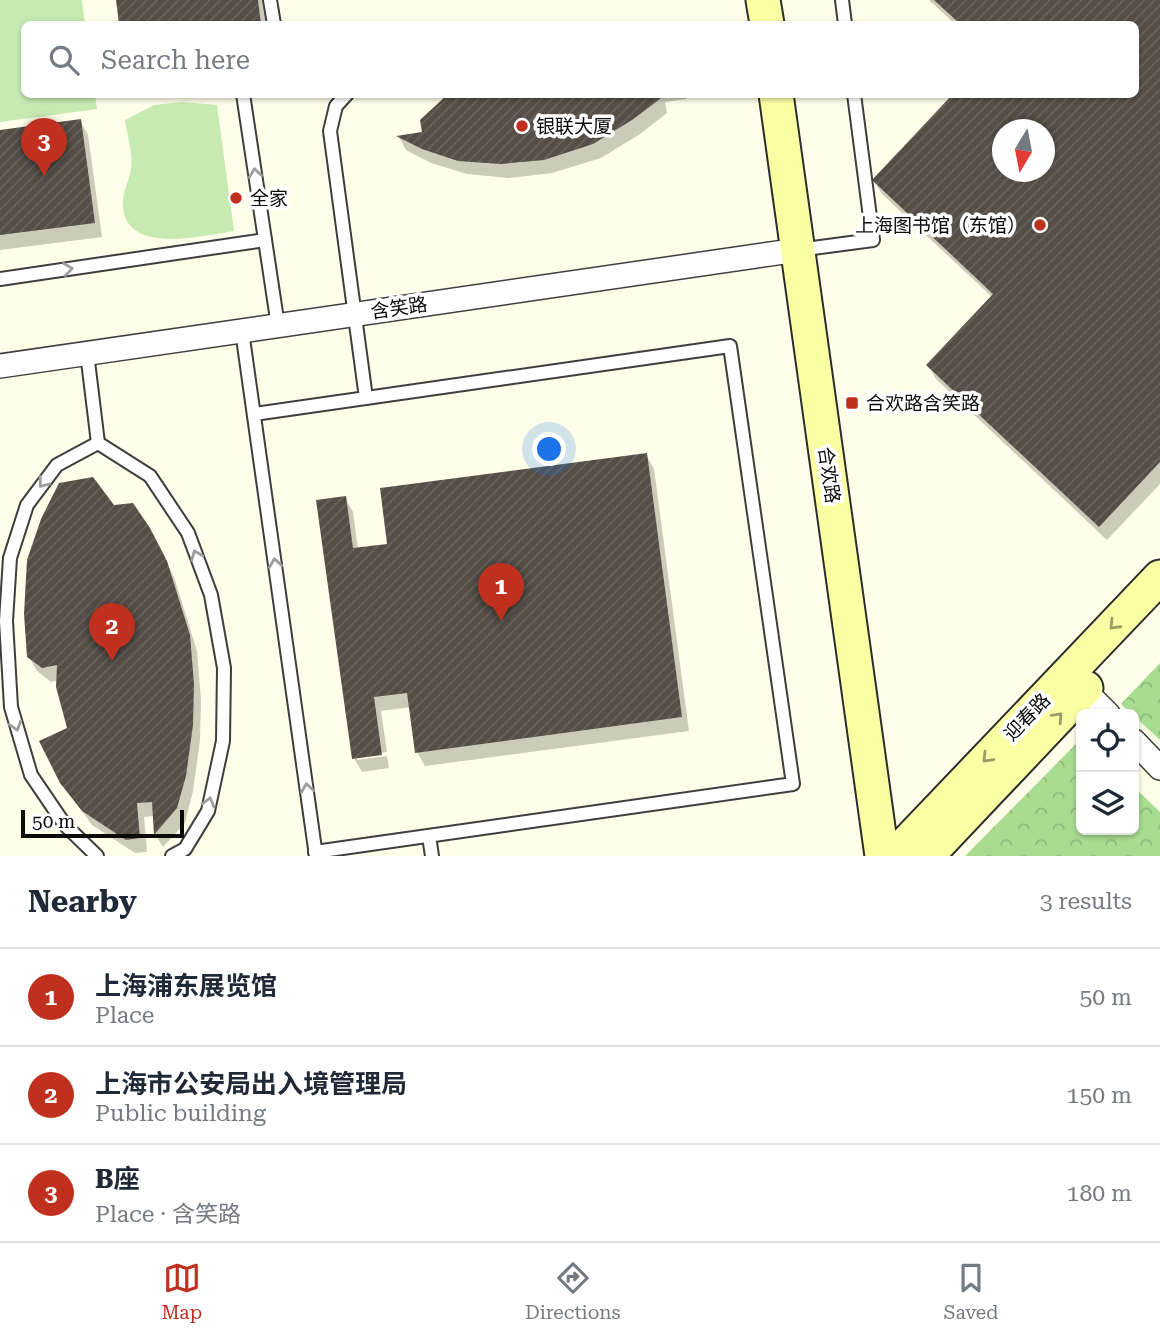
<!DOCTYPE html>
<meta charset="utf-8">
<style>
:root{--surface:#fff;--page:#f6f6f7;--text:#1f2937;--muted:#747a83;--line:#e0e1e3;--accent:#c0301e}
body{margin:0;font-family:"Roboto Serif","Noto Sans SC",serif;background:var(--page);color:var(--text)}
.controls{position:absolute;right:21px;bottom:21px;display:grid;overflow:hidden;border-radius:10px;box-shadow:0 2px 5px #0004}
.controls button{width:63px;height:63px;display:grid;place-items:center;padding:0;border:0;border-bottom:2px solid var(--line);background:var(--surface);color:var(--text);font:35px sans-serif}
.compass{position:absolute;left:992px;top:119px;width:63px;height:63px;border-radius:50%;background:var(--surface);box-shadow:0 2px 5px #0004;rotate:190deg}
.scale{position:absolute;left:21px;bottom:18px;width:163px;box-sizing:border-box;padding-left:7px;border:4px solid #0b0b0b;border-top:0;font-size:19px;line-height:24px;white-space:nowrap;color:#0b0b0b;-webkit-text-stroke:5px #fff;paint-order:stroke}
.you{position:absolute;left:550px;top:450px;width:24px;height:24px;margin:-18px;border:5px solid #fff;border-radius:50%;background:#1a73e8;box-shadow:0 0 0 10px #1a73e833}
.badge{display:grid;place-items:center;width:46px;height:46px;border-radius:50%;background:var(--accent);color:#fff;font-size:23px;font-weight:700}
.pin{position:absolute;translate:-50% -58px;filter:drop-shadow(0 2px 4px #0008)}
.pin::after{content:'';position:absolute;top:37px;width:24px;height:21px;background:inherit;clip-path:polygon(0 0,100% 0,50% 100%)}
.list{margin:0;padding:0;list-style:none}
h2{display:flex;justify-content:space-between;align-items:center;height:91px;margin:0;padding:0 28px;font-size:30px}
h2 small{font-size:23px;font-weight:400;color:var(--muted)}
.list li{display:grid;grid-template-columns:46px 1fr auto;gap:21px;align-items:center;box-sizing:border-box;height:98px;padding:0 28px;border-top:2px solid var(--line)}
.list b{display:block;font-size:26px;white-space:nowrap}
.list p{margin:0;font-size:23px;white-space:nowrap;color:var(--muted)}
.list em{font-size:23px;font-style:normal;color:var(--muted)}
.icon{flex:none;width:38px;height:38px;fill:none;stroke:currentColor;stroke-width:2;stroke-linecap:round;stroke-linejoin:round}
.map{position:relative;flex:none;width:1160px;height:856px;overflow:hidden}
.search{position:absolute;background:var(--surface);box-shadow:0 2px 5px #0004;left:21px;right:21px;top:21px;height:77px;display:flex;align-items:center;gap:18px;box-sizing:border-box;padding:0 24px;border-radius:10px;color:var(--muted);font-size:26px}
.sheet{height:385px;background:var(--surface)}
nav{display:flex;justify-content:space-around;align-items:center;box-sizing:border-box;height:98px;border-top:2px solid var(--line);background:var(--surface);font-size:19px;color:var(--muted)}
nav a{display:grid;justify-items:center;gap:4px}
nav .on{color:var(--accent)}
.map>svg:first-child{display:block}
</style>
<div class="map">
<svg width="1160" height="856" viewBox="0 0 1160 856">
<defs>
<pattern id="forest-crowns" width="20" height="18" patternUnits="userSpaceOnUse" patternTransform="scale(1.75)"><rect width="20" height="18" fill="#a7dc91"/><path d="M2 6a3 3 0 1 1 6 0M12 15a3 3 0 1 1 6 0" fill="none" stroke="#8ebb7c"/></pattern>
<pattern id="building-hatch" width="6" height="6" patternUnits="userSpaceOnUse" patternTransform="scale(1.75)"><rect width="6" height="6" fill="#544e47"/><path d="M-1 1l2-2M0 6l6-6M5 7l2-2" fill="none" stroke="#68635d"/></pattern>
</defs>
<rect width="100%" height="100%" fill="#fffee9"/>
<!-- grass -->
<g fill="#c6eab2">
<path d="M0,0H82L85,24H24V94L95,95L97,109L0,122Z"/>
<path d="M182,102L217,105L234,231C201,236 120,257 123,200C124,189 130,179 131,168C133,154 127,135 125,120L154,105Z"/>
</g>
<!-- forest -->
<g fill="url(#forest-crowns)">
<path d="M1160,663V740L1121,704Z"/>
<path d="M1081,739V830H1134V787L1160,812V856H965Z"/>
</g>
<!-- shadow -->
<g fill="#0003" fill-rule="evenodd">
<path d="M118,0H263L266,24H121Z"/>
<path d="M929,0H1160V484L1107,540L936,379L928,365L992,297L882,194L874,181L956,94H1136V24H955ZM1002,130H1044V172H1002Z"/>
<path d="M452,94H684L687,99L665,102L667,113L640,134L601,158L552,173L509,178L467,174L431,163L406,150L399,137L424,134Z"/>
<path d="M80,121L88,135L102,237L0,250V131Z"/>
<path d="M646,455L654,469L689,731L425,766L417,752L411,707L381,711L387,752L357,756V760L387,756L389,768L362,772L354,758L345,498L353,512L358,549L389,545Z"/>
<path d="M113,507L157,544L174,577L197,651L201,700L200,740L193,791L185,823L163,847L155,834L154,816L144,817L147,852L135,853L92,825L61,782L69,729L58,680L51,682L37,671L29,657Z"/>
</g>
<!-- building -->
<g fill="url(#building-hatch)" fill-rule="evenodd">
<path d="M116,0H258L261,24H119Z"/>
<path d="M934,0H1160V462L1099,527L926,365L993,294L872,180L953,94H1136V24H960ZM1002,130H1044V172H1002Z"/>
<path d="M448,94H659L660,99L632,120L593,144L544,160L501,164L458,161L422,149L396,136L422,132L420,120Z"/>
<path d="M81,119L95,223L0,235V130Z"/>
<path d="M647,453L682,717L415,753L407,693L374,697L382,755L352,759L316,500L346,496L353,548L387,544L380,488Z"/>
<path d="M93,477L114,505L133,503L150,528L167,561L190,635L194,684L193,725L186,776L177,808L154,835L152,802L137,803L140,838L126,840L82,811L60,783L39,741L67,728L56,687L57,665L42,668L27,657L24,614L27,560L41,519L59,483Z"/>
</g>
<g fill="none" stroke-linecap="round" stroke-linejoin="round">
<defs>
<g id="lane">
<path d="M270,0L274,24"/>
<path d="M842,0L845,24"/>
<path d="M243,94L278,326"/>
<path d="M347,94L336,106L330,131L366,398"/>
<path d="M798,250L873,240L854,94"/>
<path d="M0,279L265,240"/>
<path d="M242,331L316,856"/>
<path d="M87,353L98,443"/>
<path d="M254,414L730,346L793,784L315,852"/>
<path d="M98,443L150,476L188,533L211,595L224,668L223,741L208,811L185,849L172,856"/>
<path d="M429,836L432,856"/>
<path d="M97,856L65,825L31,775L11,707L6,621L10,558L27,505L57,465L98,443"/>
</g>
<g id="street">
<path d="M0,366L798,250"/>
<path d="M1075,681L1108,714"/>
<path d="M1134,741L1160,768"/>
</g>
<g id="secondary">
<path d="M763,0L767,24"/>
<path d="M776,94L882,856"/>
<path d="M894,856L1160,577"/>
<path d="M927,856L1086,688"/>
</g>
</defs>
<!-- lane casing -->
<use href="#lane" stroke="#3e3e3e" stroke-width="16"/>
<!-- street casing -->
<use href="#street" stroke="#3e3e3e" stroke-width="26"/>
<!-- secondary casing -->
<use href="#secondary" stroke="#2d2d2d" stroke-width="37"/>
<!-- lane -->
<use href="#lane" stroke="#fff" stroke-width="12"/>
<!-- street -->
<use href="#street" stroke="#fff" stroke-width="23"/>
<!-- secondary -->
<use href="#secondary" stroke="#fbffa4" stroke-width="33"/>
</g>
<!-- one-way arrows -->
<defs><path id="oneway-chevron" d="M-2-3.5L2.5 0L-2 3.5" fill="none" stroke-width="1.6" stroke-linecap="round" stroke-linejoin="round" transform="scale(1.75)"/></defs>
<g stroke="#9d9d9d">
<use href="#oneway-chevron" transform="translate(255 173) rotate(-98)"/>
<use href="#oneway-chevron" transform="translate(68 269) rotate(-8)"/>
<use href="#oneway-chevron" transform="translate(43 483) rotate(127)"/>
<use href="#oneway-chevron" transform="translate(196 555) rotate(-111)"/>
<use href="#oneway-chevron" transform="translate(275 563) rotate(-98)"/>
<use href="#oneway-chevron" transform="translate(16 726) rotate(73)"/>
<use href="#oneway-chevron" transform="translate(307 788) rotate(-98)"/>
<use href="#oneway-chevron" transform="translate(209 802) rotate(-75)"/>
</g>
<g stroke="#9b9d67">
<use href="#oneway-chevron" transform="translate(1114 625) rotate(134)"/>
<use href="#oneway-chevron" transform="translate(1058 717) rotate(-47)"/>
<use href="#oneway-chevron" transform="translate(987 758) rotate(134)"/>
</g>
<!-- markers -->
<g fill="#c0301e" stroke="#fff" stroke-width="2.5">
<circle cx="522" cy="126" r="7"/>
<circle cx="236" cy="198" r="7"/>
<circle cx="1040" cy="225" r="7"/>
<rect x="845" y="396" width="14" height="14" rx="3.5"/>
</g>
<g text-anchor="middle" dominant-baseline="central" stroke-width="7" stroke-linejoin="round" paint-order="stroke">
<!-- poi labels -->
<g font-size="19" fill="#0b0b0b" stroke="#fff" text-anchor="start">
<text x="536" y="126">银联大厦</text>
<text x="250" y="198">全家</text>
<text x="1026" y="225" text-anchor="end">上海图书馆（东馆）</text>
<text x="866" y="403">合欢路含笑路</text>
</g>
<!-- street labels -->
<g font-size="19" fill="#0b0b0b" stroke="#fff">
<text transform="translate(399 308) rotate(-8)">含笑路</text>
<text transform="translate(829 475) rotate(82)">合欢路</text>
<text transform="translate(1027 717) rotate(-46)">迎春路</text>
</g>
</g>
</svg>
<div class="controls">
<button><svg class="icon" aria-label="locate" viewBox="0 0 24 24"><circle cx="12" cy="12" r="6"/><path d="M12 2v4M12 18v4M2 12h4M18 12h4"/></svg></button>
<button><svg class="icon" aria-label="layers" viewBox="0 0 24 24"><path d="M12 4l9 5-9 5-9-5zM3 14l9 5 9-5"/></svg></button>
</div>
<svg class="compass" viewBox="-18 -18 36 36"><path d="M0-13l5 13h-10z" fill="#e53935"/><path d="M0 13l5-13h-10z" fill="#747a83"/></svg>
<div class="scale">50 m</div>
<div class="you"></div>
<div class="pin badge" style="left:501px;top:621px">1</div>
<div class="pin badge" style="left:112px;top:661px">2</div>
<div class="pin badge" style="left:44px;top:176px">3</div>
<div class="search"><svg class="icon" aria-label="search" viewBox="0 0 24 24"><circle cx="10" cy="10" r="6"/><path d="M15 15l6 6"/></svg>Search here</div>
</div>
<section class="sheet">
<h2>Nearby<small>3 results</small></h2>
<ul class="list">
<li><span class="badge">1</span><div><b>上海浦东展览馆</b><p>Place</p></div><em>50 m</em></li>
<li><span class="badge">2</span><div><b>上海市公安局出入境管理局</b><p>Public building</p></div><em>150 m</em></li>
<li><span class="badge">3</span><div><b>B座</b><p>Place · 含笑路</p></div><em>180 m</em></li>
</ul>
</section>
<nav>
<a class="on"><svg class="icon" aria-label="map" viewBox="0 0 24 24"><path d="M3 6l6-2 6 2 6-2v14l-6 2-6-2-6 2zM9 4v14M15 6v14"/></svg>Map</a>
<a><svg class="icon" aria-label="directions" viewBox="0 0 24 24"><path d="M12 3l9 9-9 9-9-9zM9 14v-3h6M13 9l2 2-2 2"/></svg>Directions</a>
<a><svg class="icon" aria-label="saved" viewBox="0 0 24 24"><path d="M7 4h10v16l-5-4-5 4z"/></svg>Saved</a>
</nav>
